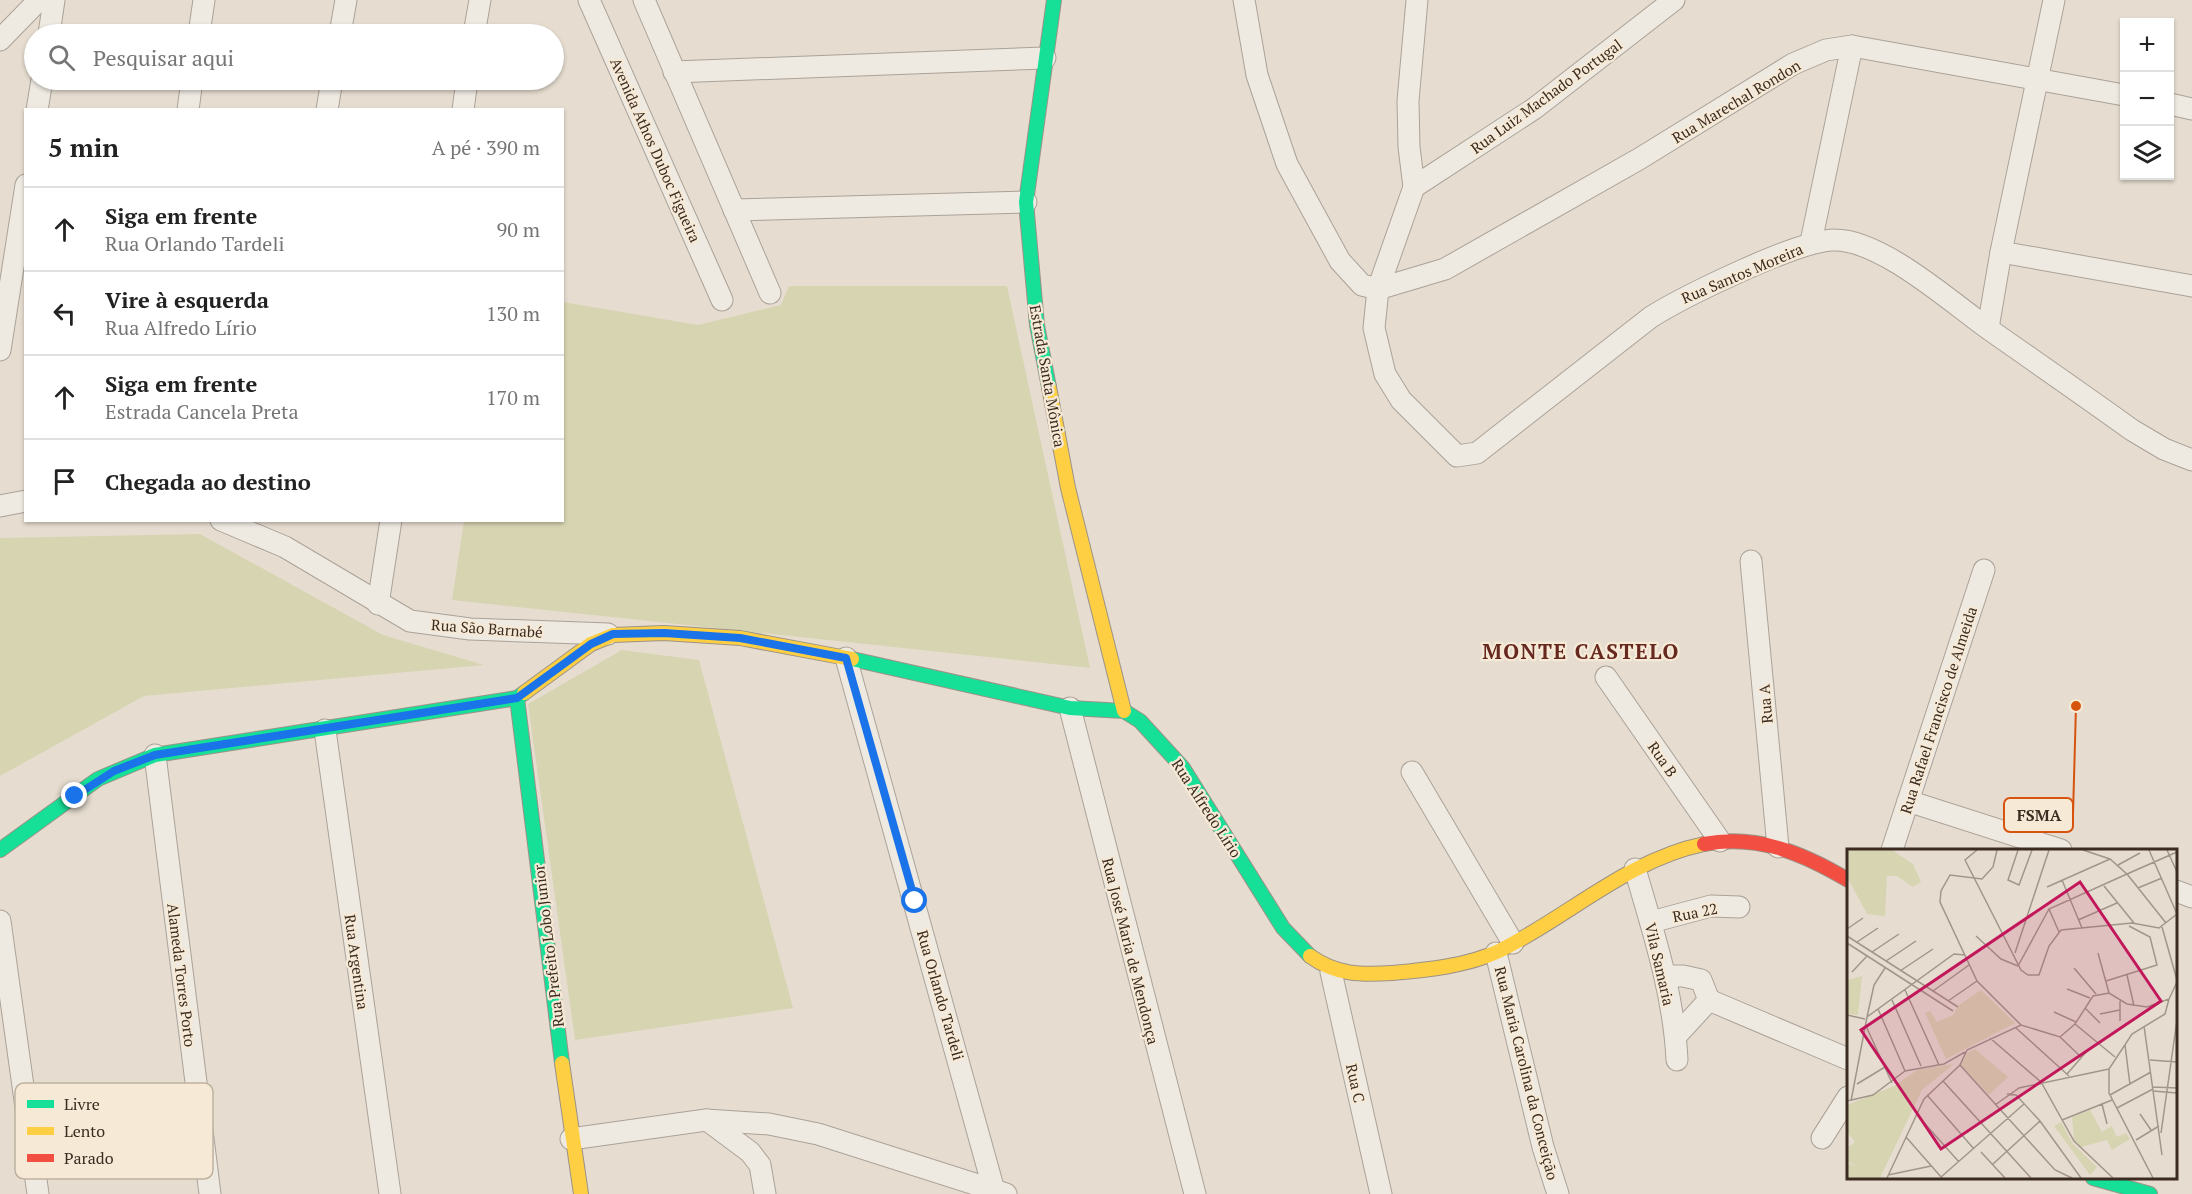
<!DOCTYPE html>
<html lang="pt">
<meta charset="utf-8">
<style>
:root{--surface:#fff;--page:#f6f6f6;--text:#222;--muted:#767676;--line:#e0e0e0}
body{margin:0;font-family:"PT Serif",serif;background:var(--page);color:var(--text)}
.controls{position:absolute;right:18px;top:18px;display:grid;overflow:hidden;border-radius:0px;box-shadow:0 2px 4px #0004}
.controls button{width:54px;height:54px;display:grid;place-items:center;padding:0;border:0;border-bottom:2px solid var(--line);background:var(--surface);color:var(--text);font:30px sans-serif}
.stop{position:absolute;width:18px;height:18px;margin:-14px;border:4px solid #1a73e8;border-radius:50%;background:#fff}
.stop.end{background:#1a73e8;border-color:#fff;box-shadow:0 2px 6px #0008}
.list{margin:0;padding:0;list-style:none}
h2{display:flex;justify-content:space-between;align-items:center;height:78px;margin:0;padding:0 24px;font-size:26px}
h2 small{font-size:20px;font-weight:400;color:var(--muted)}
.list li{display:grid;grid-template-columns:39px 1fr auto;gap:18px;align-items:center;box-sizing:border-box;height:84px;padding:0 24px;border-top:2px solid var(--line)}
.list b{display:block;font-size:22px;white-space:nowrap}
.list p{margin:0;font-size:20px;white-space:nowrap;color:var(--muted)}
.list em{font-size:20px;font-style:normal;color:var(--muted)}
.icon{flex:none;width:33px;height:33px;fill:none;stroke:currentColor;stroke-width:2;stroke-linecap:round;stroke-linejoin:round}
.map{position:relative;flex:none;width:2192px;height:1194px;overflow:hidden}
.search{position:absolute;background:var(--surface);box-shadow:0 2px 4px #0004;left:24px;top:24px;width:540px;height:66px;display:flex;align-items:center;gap:15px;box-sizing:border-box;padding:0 21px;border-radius:33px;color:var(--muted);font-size:22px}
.panel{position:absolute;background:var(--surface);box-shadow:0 2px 4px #0004;left:24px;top:108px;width:540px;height:414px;border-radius:0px}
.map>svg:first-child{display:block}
</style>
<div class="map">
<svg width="2192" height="1194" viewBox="0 0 2192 1194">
<rect width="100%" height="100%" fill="#e6ddd0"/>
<!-- green -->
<g fill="#d7d4b2">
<path d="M789,286H1007L1090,668L452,600L464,521L562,520L563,302L698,325L781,305Z"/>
<path d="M200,534L383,635L484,665L144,696L0,776V538Z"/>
<path d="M622,650L699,660L793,1008L575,1040L528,704Z"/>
</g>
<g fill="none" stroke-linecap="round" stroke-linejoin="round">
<defs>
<g id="street">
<path d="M589,0L722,300"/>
<path d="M644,0L770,293"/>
<path d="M1244,0L1257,75L1287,164L1340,261L1362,285L1378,289L1445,269L1639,159L1793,64L1826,50L1852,46L2124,95"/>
<path d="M1417,0L1408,101L1409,147L1414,187L1378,289L1374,328L1385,374L1401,400L1457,456L1477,453L1651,317C1683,297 1800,239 1835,240C1882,240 1952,303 1990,330C2037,363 2085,396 2132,430L2164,449L2192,460"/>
<path d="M49,34L54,0"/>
<path d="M199,34L204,0"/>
<path d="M340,34L346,0"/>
<path d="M474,34L480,0"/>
<path d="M0,40L39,0"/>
<path d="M674,72L1045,58"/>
<path d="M2170,104L2192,109"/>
<path d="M37,110L42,80"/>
<path d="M188,110L192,80"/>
<path d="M327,110L332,80"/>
<path d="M463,110L467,80"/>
<path d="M1414,187L1535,108L1674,0"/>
<path d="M734,210L1026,202"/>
<path d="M1811,242L1852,46"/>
<path d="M2001,252L2192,286"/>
<path d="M1988,328L2001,252L2054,0"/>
<path d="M0,350L26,185"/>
<path d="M0,506L26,501"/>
<path d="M221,520L285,547L410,621L470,629L608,634"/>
<path d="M1751,561L1778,847"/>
<path d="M378,604L391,520"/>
<path d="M846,658L995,1194"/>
<path d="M1606,677L1720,841"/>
<path d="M1070,708L1195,1194"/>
<path d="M325,730L390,1194"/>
<path d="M155,755L210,1194"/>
<path d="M1412,772L1513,943"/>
<path d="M1908,801L2061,850"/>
<path d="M1892,850L1984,570"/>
<path d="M1635,869C1653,931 1674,995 1677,1060"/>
<path d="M2176,891L2192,897"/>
<path d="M0,921L38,1194"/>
<path d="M1651,922L1711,906L1739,907"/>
<path d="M1496,953L1543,1147L1558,1194"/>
<path d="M1331,972L1381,1194"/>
<path d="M1665,976H1683L1701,980L1709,1000L1676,1036"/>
<path d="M1709,1000L1848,1059"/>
<path d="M707,1120L750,1152L760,1165L765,1194"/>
<path d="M1822,1138L1848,1097"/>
<path d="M571,1139L706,1120L769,1124L818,1134L1006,1194"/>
</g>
<g id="fast">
<path d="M1049,387L1037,325L1026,202L1054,0"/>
<path d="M852,659L1070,708L1124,711L1140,721L1183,768L1283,928L1310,956"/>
<path d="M517,698L562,1063"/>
<path d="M0,850L98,779L155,755L517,698L524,693"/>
<path d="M2093,1178L2150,1194"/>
</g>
<g id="slow">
<path d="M1049,387L1068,488L1124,711"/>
<path d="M524,693L591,644L613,635L664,633L740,638L852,659"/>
<path d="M1310,956C1336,975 1361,975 1392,973C1427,970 1467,966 1499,951C1568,917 1627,860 1704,844"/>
<path d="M562,1063L581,1194"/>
</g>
<path id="jam" d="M1704,844C1757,834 1803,853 1848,880"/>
</defs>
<!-- street casing -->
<use href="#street" stroke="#aba298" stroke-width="23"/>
<!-- fast casing -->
<use href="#fast" stroke="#9b9288" stroke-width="16"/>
<!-- slow casing -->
<use href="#slow" stroke="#9b9288" stroke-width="16"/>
<!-- jam casing -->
<use href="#jam" stroke="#9b9288" stroke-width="16"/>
<!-- street -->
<use href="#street" stroke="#eee9e1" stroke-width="21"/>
<!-- fast -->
<use href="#fast" stroke="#16e098" stroke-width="14"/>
<!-- slow -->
<use href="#slow" stroke="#ffcf43" stroke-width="14"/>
<!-- jam -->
<use href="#jam" stroke="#f24e42" stroke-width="14"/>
</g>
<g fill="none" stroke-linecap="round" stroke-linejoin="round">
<!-- route -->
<path stroke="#1a73e8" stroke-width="8" d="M75,796L114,771L155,755L517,698L591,644L613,634L664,633L740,638L846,658L915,901"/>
</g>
<g text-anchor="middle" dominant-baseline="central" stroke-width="4.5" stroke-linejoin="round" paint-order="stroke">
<!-- street labels -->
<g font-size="15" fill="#3b2b20" stroke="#f6ead7">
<text transform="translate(1546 96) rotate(-36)">Rua Luiz Machado Portugal</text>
<text transform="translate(1736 101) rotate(-31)">Rua Marechal Rondon</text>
<text transform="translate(656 150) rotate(66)">Avenida Athos Duboc Figueira</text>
<text transform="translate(1742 273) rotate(-23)">Rua Santos Moreira</text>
<text transform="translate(1048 376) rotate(80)">Estrada Santa Mônica</text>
<text transform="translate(487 628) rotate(4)">Rua São Barnabé</text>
<text transform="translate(1765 704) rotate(-95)">Rua A</text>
<text transform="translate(1938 710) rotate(-72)">Rua Rafael Francisco de Almeida</text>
<text transform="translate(1663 759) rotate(55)">Rua B</text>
<text transform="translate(1207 808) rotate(57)">Rua Alfredo Lírio</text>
<text transform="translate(1695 912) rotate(-11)">Rua 22</text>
<text transform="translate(548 946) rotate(-97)">Rua Prefeito Lobo Junior</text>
<text transform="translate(1131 951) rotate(76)">Rua José Maria de Mendonça</text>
<text transform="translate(357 962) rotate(82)">Rua Argentina</text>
<text transform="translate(1660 964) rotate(77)">Vila Samaria</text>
<text transform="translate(182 975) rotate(83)">Alameda Torres Porto</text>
<text transform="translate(941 995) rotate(74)">Rua Orlando Tardeli</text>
<text transform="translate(1527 1073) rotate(76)">Rua Maria Carolina da Conceição</text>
<text transform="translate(1356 1083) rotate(77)">Rua C</text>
</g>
<!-- district labels -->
<g font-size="21" font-weight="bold" letter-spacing="1.5" fill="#67281f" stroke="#f6ead7">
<text x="1581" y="651">MONTE CASTELO</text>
</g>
</g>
<!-- overview -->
<g transform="translate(1847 849)">
<rect width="330" height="330" fill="#e6ddd0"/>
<path d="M0,1H45L66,15L74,33L66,38L50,27H40L38,67L20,65L0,28ZM15,127L11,166L0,165V131ZM134,141L168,174L99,210L78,164L83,162L90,173L106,166L112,156ZM128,200L161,228L142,246L114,216L120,204ZM107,215L75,241L33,329H0V314L9,317L0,312V299L2,302L1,298L8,293L0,283V256L47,237L70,221ZM243,261L255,283L265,277L270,288L279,284L283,290L265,301L260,291L234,298L227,291L225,268ZM214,273L226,295L250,318L243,326L207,277Z" fill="#d7d4b2"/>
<path fill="none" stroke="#a2968a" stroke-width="1.5" d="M130,1L118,11L174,121L181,126H192L202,97L214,81L285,74L312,79L330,65M150,1L146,18L135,30L103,26L94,42L93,53L130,132L174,176M171,1L161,31L172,36L185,1M236,1L263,10L280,25L330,3M302,1L330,65M320,1L330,23M271,16L293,4M215,31L235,79M257,37L287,74M200,38L263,10M291,39L315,29M202,60L212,83M231,71L270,54M315,78L330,131M0,80L16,69M0,87L111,158M129,87L154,110L171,117M10,93L31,79M0,94L106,162M25,103L52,85M168,104L202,1M251,104L262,144M39,112L69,92M171,117L202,60L280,25L319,74M227,119L249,145M53,122L86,100M5,123L20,107M280,126L287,157M259,132L310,116L303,88L282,77M220,140L243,149M58,141L92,216M86,142L122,116M45,151L74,217M101,152L130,132M273,152V172M238,159L253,174M31,160L58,222M207,163L229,173M253,165L273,161M0,166L18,170M20,168L27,136L38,119M228,175L268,208M19,177L45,234M297,177L315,306M169,179L222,227M213,188L234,208M143,189L194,233L227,292L266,329M278,196L283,236M303,211L330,213M113,216L208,321L225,329M220,225L240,202M96,232L184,329M10,235L38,218M306,238L330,239M306,242L330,244M160,245L169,246L193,272L234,329M80,246L127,300M263,246L304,223M0,252L26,246L58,222L97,215L118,203M4,252L20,168L107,105L118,106M255,255L260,275M148,256L172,239L262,220M270,259L306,240M293,265L304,281M71,267L112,313M215,271L265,251M314,284L330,171M59,288L95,329M289,291L312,277M134,303L158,329M146,315L193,272M41,326L84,317M94,328L177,255M40,329L77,250L113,216L120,201L174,176L213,188L228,175L246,147L262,144L280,155L300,158L322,150L330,133M306,329L262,244V220L285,185L318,165L322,150"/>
<path fill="#c2185b" fill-opacity="0.15" stroke="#c2185b" stroke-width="3" d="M233,33L314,152L94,300L14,181Z"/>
<rect width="330" height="330" fill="none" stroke="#3b2b20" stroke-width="3"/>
</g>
<!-- legend -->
<rect x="15" y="1083" width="198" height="96" rx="9" fill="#f6ead7" stroke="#beb1a0" stroke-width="1.5"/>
<rect x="27" y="1100" width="27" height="8" fill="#16e098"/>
<rect x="27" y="1127" width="27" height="8" fill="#ffcf43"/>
<rect x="27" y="1154" width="27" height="8" fill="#f24e42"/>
<g font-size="16" fill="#3b2b20">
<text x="64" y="1110">Livre</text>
<text x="64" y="1137">Lento</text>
<text x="64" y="1164">Parado</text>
</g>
<!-- callouts -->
<path fill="none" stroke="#d7540e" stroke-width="2" d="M2076 706L2073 815"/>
<circle fill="#d7540e" stroke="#f6ead7" stroke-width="2" cx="2076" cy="706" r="6"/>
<rect fill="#f6ead7" stroke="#d7540e" stroke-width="2" x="2004" y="798" width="69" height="34" rx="6"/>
<g font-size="16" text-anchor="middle" font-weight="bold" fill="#3b2b20">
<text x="2039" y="821">FSMA</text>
</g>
</svg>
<div class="controls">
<button>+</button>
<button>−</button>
<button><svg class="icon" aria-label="layers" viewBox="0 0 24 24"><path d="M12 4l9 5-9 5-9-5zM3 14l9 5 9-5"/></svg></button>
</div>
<div class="stop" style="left:915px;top:901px"></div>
<div class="stop end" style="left:75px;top:796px"></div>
<div class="search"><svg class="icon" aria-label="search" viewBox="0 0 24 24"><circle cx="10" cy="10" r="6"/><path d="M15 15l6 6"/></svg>Pesquisar aqui</div>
<section class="panel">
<h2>5 min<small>A pé · 390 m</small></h2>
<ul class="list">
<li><svg class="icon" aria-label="ahead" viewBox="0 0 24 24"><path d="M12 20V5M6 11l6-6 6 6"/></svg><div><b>Siga em frente</b><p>Rua Orlando Tardeli</p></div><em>90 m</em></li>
<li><svg class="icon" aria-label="left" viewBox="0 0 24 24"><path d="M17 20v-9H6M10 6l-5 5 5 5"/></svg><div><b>Vire à esquerda</b><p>Rua Alfredo Lírio</p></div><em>130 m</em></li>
<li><svg class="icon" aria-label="ahead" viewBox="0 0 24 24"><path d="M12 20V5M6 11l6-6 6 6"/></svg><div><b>Siga em frente</b><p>Estrada Cancela Preta</p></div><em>170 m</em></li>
<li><svg class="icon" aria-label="arrive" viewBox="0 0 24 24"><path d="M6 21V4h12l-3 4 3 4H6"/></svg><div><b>Chegada ao destino</b></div></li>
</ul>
</section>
</div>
